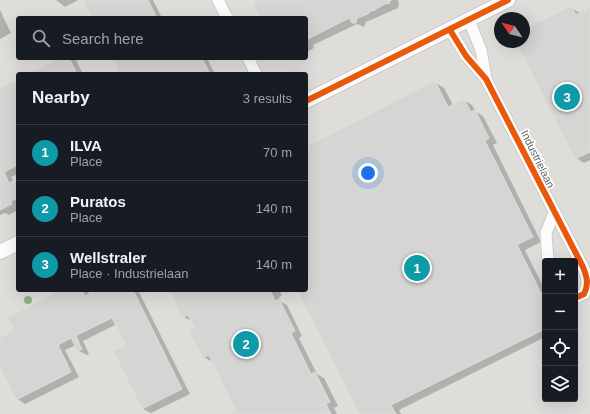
<!DOCTYPE html>
<meta charset="utf-8">
<style>
:root{--surface:#171b24;--page:#20242c;--text:#f1f3f6;--muted:#9ea1a6;--line:#363941;--accent:#0f766e}
body{margin:0;font-family:Arial,sans-serif;background:var(--page);color:var(--text)}
.controls{position:absolute;right:12px;bottom:12px;display:grid;overflow:hidden;border-radius:4px;box-shadow:0 4px 16px #0002}
.controls button{width:36px;height:36px;display:grid;place-items:center;padding:0;border:0;border-bottom:1px solid var(--line);background:var(--surface);color:var(--text);font:20px sans-serif}
.compass{position:absolute;left:494px;top:12px;width:36px;height:36px;border-radius:50%;background:var(--surface);box-shadow:0 4px 16px #0002;rotate:305deg}
.you{position:absolute;left:368px;top:173px;width:14px;height:14px;margin:-10px;border:3px solid #fff;border-radius:50%;background:#1a73e8;box-shadow:0 0 0 6px #1a73e833}
.badge{display:grid;place-items:center;width:26px;height:26px;border-radius:50%;background:var(--accent);color:#fff;font-size:13px;font-weight:700}
.pin{position:absolute;translate:-50% -50%;border:2px solid #fff;box-shadow:0 1px 4px #0006}
.list{margin:0;padding:0;list-style:none}
h2{display:flex;justify-content:space-between;align-items:center;height:52px;margin:0;padding:0 16px;font-size:17px}
h2 small{font-size:13px;font-weight:400;color:var(--muted)}
.list li{display:grid;grid-template-columns:26px 1fr auto;gap:12px;align-items:center;box-sizing:border-box;height:56px;padding:0 16px;border-top:1px solid var(--line)}
.list b{display:block;font-size:15px;white-space:nowrap}
.list p{margin:0;font-size:13px;white-space:nowrap;color:var(--muted)}
.list em{font-size:13px;font-style:normal;color:var(--muted)}
.icon{flex:none;width:22px;height:22px;fill:none;stroke:currentColor;stroke-width:2;stroke-linecap:round;stroke-linejoin:round}
.map{position:relative;flex:none;width:590px;height:414px;overflow:hidden}
.search{position:absolute;background:var(--surface);box-shadow:0 4px 16px #0002;left:16px;top:16px;width:292px;height:44px;display:flex;align-items:center;gap:10px;box-sizing:border-box;padding:0 14px;border-radius:4px;color:var(--muted);font-size:15px}
.panel{position:absolute;background:var(--surface);box-shadow:0 4px 16px #0002;left:16px;top:72px;width:292px;height:220px;border-radius:4px}
.map>svg:first-child{display:block}
</style>
<div class="map">
<svg width="590" height="414" viewBox="0 0 590 414">
<rect width="100%" height="100%" fill="#efeeea"/>
<!-- industrial -->
<path fill="#dfddda" fill-rule="evenodd" d="M0,0H590V414H0ZM18,18H306V58H18ZM500,18H524V42H500ZM18,74H306V290H18ZM545,261H575V399H545Z"/>
<!-- shadow -->
<g fill="#0003" fill-rule="evenodd">
<path d="M56,0H78L65,7Z"/>
<path d="M84,0H153L162,18H93Z"/>
<path d="M263,0H398L399,4L398,8L366,22L364,27L357,24L313,45L314,48L307,52L306,18H261Z"/>
<path d="M571,8L580,13L590,8V160L584,163L576,158L518,42H524V31Z"/>
<path d="M0,10L11,33L0,39Z"/>
<path d="M62,58H72L76,60L83,74H30Z"/>
<path d="M113,58H207L215,74H121Z"/>
<path d="M18,80V174L11,177L14,182L18,180V210L9,215L5,213L0,215V89Z"/>
<path d="M436,83L444,88L453,105L464,100L472,105L476,112L483,116L497,143L493,145L541,242L525,250L545,290V337L399,410L401,414H360L300,290H306V148Z"/>
<path d="M63,290H87L90,295L99,290H138L190,394L151,413L143,409L115,352L127,346L117,324L83,341L89,354L87,355L79,351L76,345L65,350L79,377L25,404L17,399L0,366V339L15,332L9,317ZM74,331L80,343H78L72,332Z"/>
<path d="M170,290H279L282,295L279,297L281,302L287,305L302,336L299,338L317,374L324,378L338,406L334,408L337,414H233L238,412L213,362L203,357L193,321L183,317Z"/>
</g>
<!-- building -->
<g fill="#d6d5d3" stroke="#deddd9">
<path d="M83,0H148L157,18H92Z"/>
<path d="M260,0H391L389,4L387,3L374,10L375,11L372,10L368,14L357,18L356,23H352L349,18L306,40V18H260L253,4Z"/>
<path d="M571,6L576,15L590,7V152L575,159L516,42H524V30Z"/>
<path d="M60,58H69L77,74H27Z"/>
<path d="M115,58H202L210,74H120L113,59Z"/>
<path d="M18,79V165L4,172L9,183L18,179V198L11,201L12,204L0,210V88Z"/>
<path d="M435,81L448,107L464,99L471,112L475,110L489,138L485,141L533,237L517,245L545,301V329L391,405L396,414H359L297,290H306V147Z"/>
<path d="M61,290H82L85,296L97,290H133L182,389L142,409L113,351L126,345L112,318L75,336L82,349L78,351L71,338L58,345L71,372L16,400L0,368V338L14,331L8,317Z"/>
<path d="M169,290H274L271,292L275,301L279,299L295,331L291,333L311,374L315,372L330,402L326,404L331,414H231L236,411L209,355L203,358L189,331L195,328L188,315L182,318Z"/>
</g>
<g fill="none" stroke-linecap="round" stroke-linejoin="round">
<defs>
<g id="minor">
<path d="M218,0L227,18"/>
<path d="M469,20L481,50L486,78"/>
<path d="M450,30L466,56L486,79L583,267C587,277 589,284 584,294L575,298"/>
<path d="M248,58L256,74"/>
<path d="M548,261L546,233L554,213"/>
</g>
<g id="tertiary">
<path d="M306,101L508,0"/>
<path d="M0,252L18,243"/>
</g>
</defs>
<!-- minor casing -->
<use href="#minor" stroke="#cbcccc" stroke-width="13"/>
<!-- tertiary casing -->
<use href="#tertiary" stroke="#cbcccc" stroke-width="16"/>
<!-- minor -->
<use href="#minor" stroke="#fdfcfc" stroke-width="11"/>
<!-- tertiary -->
<use href="#tertiary" stroke="#fdfcfc" stroke-width="14"/>
<defs>
<g id="cycleway">
<path d="M450,30L466,56L486,79L583,267C587,277 589,284 584,294L575,298"/>
<path d="M306,101L508,0"/>
</g>
</defs>
<!-- cycleway casing -->
<use href="#cycleway" stroke="#fff" stroke-width="8"/>
<!-- cycleway -->
<use href="#cycleway" stroke="#e8590c" stroke-width="6"/>
</g>
<!-- trees -->
<circle fill="#88b388" cx="28" cy="300" r="4"/>
<g text-anchor="middle" dominant-baseline="central" stroke-width="3.5" stroke-linejoin="round" paint-order="stroke">
<!-- street labels -->
<g font-size="11" fill="#5f6368" stroke="#fff">
<text transform="translate(538 159) rotate(64)">Industrielaan</text>
</g>
</g>
</svg>
<div class="controls">
<button>+</button>
<button>−</button>
<button><svg class="icon" aria-label="locate" viewBox="0 0 24 24"><circle cx="12" cy="12" r="6"/><path d="M12 2v4M12 18v4M2 12h4M18 12h4"/></svg></button>
<button><svg class="icon" aria-label="layers" viewBox="0 0 24 24"><path d="M12 4l9 5-9 5-9-5zM3 14l9 5 9-5"/></svg></button>
</div>
<svg class="compass" viewBox="-18 -18 36 36"><path d="M0-13l5 13h-10z" fill="#e53935"/><path d="M0 13l5-13h-10z" fill="#9ea1a6"/></svg>
<div class="you"></div>
<div class="pin badge" style="left:417px;top:268px;background:#0f9aa8">1</div>
<div class="pin badge" style="left:246px;top:344px;background:#0f9aa8">2</div>
<div class="pin badge" style="left:567px;top:97px;background:#0f9aa8">3</div>
<div class="search"><svg class="icon" aria-label="search" viewBox="0 0 24 24"><circle cx="10" cy="10" r="6"/><path d="M15 15l6 6"/></svg>Search here</div>
<section class="panel">
<h2>Nearby<small>3 results</small></h2>
<ul class="list">
<li><span class="badge" style="background:#0f9aa8">1</span><div><b>ILVA</b><p>Place</p></div><em>70 m</em></li>
<li><span class="badge" style="background:#0f9aa8">2</span><div><b>Puratos</b><p>Place</p></div><em>140 m</em></li>
<li><span class="badge" style="background:#0f9aa8">3</span><div><b>Wellstraler</b><p>Place · Industrielaan</p></div><em>140 m</em></li>
</ul>
</section>
</div>
